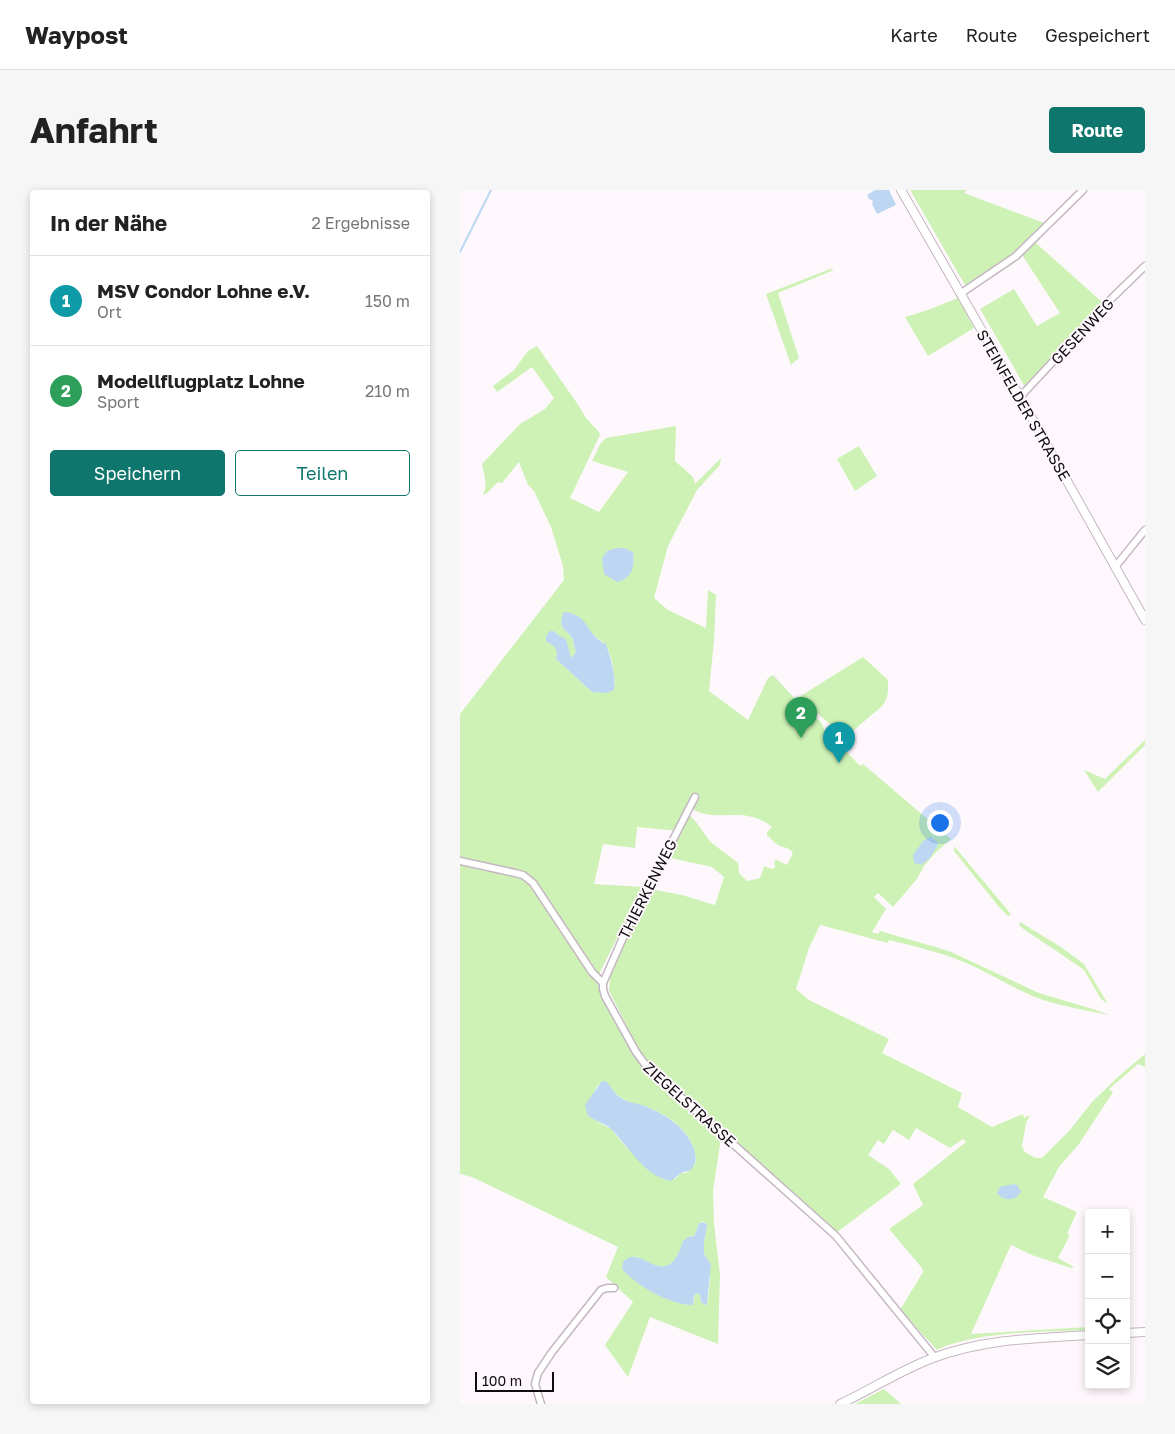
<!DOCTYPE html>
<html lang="de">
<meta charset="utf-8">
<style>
:root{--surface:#fff;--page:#f6f6f6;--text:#222;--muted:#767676;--line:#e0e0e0;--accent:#0f766e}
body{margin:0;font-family:"Golos Text",sans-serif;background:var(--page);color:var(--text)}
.controls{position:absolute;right:15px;bottom:15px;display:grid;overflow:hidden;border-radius:5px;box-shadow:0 2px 8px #0003}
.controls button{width:45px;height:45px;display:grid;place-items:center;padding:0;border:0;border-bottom:1px solid var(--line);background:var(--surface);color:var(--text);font:25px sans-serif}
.scale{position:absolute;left:15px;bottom:12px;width:79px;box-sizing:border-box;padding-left:5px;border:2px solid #110c10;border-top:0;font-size:14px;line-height:18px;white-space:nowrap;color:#110c10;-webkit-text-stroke:4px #fef8fd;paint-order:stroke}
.you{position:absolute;left:479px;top:632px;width:18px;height:18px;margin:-12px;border:4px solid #fff;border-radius:50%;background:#1a73e8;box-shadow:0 0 0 8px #1a73e833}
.badge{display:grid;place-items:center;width:32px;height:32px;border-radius:50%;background:var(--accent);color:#fff;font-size:16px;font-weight:700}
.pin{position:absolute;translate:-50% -41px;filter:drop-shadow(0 1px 2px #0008)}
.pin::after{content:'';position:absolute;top:26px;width:18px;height:15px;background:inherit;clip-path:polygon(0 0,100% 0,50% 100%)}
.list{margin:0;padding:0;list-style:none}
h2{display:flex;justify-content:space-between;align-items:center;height:65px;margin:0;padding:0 20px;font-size:21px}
h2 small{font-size:16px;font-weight:400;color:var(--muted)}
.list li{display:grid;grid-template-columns:32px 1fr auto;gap:15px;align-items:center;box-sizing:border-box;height:90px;padding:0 20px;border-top:1px solid var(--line)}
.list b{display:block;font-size:19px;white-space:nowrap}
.list p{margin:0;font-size:16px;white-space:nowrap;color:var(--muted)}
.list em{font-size:16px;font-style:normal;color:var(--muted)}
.actions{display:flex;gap:10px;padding:15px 20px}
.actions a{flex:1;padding:11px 0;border:1px solid var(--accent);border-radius:5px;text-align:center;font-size:18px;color:var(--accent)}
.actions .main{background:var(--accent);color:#fff}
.icon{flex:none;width:28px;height:28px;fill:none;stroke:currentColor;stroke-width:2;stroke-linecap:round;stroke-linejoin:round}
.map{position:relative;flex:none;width:685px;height:1214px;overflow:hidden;border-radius:5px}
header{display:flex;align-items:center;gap:30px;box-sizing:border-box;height:70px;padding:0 25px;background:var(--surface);border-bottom:1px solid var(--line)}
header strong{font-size:24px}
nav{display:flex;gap:28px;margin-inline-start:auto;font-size:18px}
.intro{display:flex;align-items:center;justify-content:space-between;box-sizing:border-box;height:120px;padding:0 30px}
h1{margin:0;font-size:35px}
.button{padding:12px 22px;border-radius:5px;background:var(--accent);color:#fff;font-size:18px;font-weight:700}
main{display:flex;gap:30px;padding:0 30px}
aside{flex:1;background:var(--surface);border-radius:5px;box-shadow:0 2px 8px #0003}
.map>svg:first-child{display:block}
</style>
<header>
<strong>Waypost</strong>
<nav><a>Karte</a><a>Route</a><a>Gespeichert</a></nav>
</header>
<div class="intro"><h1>Anfahrt</h1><a class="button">Route</a></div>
<main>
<aside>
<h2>In der Nähe<small>2 Ergebnisse</small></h2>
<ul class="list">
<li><span class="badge" style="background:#0f9aa8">1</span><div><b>MSV Condor Lohne e.V.</b><p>Ort</p></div><em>150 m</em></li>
<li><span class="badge" style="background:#2e9e5b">2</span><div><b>Modellflugplatz Lohne</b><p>Sport</p></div><em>210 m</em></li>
</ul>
<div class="actions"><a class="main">Speichern</a><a>Teilen</a></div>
</aside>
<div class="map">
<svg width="685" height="1214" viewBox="0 0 685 1214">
<rect width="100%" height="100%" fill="#fef8fd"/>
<!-- green -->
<g fill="#cef2b5" fill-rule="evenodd">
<path d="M450,0H507L504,3L587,34L623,0H627L601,25L576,53L643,113L565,197L520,119L554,99L577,136L600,123L562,65L553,74L509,102Z"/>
<path d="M370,79L374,80L318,103L339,168L331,175L306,104Z"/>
<path d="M498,108L514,138L468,166L445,127L468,120Z"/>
<path d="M77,156L119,216L126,228L139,242L140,245L110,308L139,322L168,282L132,271L140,254L146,248L216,236L215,271L233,287L235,294L261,268L260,275L237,300L208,356L194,408L208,420L246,438L248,400L256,405L254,451L249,501L288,530L308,488L313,485L339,513L362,533L364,540L375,545L385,560L400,576L403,574L491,649L474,664L464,676L457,689L433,717L418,703L414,707L426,719L412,742L418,744L420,741L489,761L579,803L636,820L649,825C624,820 599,816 575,807C553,798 534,786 513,776C487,764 458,757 429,750L428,753L360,735L349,758L336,799L349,810L429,849L422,863L502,903L498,917L532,937L563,924L564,928L570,925L566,933L562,956L564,961L568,964L576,968H581L584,966L609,941L632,912L658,887L685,864V877L678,874L649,899L653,902L619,954L599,977L583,1007L617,1022L607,1044L610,1045L598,1068L614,1077L611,1078L572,1065L551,1055L511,1144L629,1137V1140C585,1142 516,1141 477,1160L440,1120L463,1082L462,1078L429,1039L463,1015L453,994L506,952L503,949L490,958L456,938L449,950L433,940L424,954L418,950L408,965L429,979L441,994L376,1043L188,872L178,858L149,801L150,785L190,699L222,705L255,715L264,687L252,677L206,667L219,641L177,637L175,658L143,654L134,694L183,697L139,784L74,692L0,669V524L104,390L103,376L91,337L74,301L68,295L59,272L42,293L38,292L27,303L23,305C28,295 24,285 22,274L60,234L85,219L94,208L72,177L37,202L33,196L54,180L68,161ZM103,423L120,428C128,438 134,448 146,454L152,471L155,493L132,502L96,469L97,462L94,441L99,446L111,468L116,462C114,457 114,450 111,446C103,436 99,438 103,423ZM232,619C258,634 283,614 312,637L307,642V645C311,649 314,652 318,655C324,658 329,657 333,663L327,675L317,670L314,671L315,677L312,679L304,676L300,688L287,691L279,683L278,673C270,666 260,660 252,653C244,645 237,630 228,624Z"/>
<path d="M399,256L417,286L395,301L377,269Z"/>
<path d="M403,467L428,490C428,500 429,508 422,516L394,540L382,547L372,536L339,507Z"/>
<path d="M685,550V555L638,602L624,580L645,589Z"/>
<path d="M494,656L551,724L548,726L539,717L494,661Z"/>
<path d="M0,674L62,688L71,695C93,726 116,758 135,790C153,819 161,850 183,877L261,949L253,1000L254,1034L260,1084L258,1154L190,1127L168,1187L145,1155L173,1112L146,1087L158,1057L12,987L0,984ZM142,891C152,896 153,903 162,908C169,913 179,914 187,917C212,927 234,943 236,971L226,983H221L215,989L167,958L151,939L128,926L136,898ZM241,1032H244L247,1036L244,1052V1064L250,1087L248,1111L240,1109V1105L237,1103L234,1106V1112L226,1115L205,1108L174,1066C182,1069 190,1074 197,1076C214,1081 222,1058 228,1047L234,1046L239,1034Z"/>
<path d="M560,732L601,757L624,774L648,814L641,809L624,780L617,775L562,738L559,735Z"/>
<path d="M424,1199L441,1214H395Z"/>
</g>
<!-- water -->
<g fill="#bdd7f3">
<path d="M415,0H429L436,15L417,24L412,14L413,11L409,9L407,5Z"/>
<path d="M157,358H164L173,362C175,377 172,388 157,392L144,384L142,368L147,361Z"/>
<path d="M107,422C111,423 116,425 119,427C130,435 130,447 146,454C151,469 156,485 154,500L147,503L132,502L96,469L97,462L95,457L86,451V446L90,441H94L99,446L106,449L111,468L116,462C114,457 114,450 111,446C102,436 99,438 103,423Z"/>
<path d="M471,647L477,652L478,655L469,669L461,675L454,673L453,665L464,650Z"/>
<path d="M142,891L147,892C152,898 155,905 163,909C168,912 175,913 182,915C203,923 226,936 234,959C237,967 236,973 231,980L221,983L211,991C185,987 169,957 152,940C145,933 135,931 128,926L125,915Z"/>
<path d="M554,994L558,996L561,1002C555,1011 544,1012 537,1003L540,997Z"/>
<path d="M241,1032L247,1034V1036L244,1052V1064L251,1074L247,1114L245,1115L241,1112L240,1105L237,1103L234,1106L233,1115C210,1115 177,1096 162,1079L163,1072C181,1050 206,1107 223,1051L228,1047L234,1046L239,1034Z"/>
</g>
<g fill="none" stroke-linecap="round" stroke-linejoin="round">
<!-- stream -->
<path stroke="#bdd7f3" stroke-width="2" d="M0,62L31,0"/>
<defs>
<g id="minor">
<path d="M500,104L556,66L623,0"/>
<path d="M560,207L652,108L685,76"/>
<path d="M655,377L685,340"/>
<path d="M0,671L55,683L63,685L73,693L132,782L143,793V799L145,806L176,862L187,877L376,1046L472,1164L473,1168"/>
<path d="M143,793L165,743L235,607"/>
<path d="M81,1214L75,1194L78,1183L92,1162L141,1100L147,1098H154"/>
</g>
<g id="major">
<path d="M441,0L560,207L685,430"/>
<path d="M666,1143L685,1142"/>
<path d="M380,1214C412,1199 441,1180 473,1168C523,1149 577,1148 629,1145"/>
</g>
</defs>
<!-- minor casing -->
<use href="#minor" stroke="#c4b6c2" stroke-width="9"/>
<!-- major casing -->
<use href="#major" stroke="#c4b6c2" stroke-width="10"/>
<!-- minor -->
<use href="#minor" stroke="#fff" stroke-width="6"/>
<!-- major -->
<use href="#major" stroke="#fff" stroke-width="8"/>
</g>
<g text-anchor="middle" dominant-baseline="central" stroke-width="4" stroke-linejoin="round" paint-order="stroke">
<!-- street labels -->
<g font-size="15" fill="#110c10" stroke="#fef8fd">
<text transform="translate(622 141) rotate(-47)">GESENWEG</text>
<text transform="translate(564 215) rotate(60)">STEINFELDER STRASSE</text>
<text transform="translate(187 699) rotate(-63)">THIERKENWEG</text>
<text transform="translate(230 914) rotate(42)">ZIEGELSTRASSE</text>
</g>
</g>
</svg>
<div class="controls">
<button>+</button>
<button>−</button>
<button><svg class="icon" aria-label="locate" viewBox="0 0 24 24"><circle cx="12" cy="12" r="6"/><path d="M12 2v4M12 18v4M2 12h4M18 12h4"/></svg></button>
<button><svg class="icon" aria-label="layers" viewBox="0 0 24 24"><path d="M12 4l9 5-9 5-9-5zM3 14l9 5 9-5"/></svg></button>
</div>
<div class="scale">100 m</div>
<div class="you"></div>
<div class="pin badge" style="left:379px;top:573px;background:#0f9aa8">1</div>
<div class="pin badge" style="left:341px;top:548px;background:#2e9e5b">2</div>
</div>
</main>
